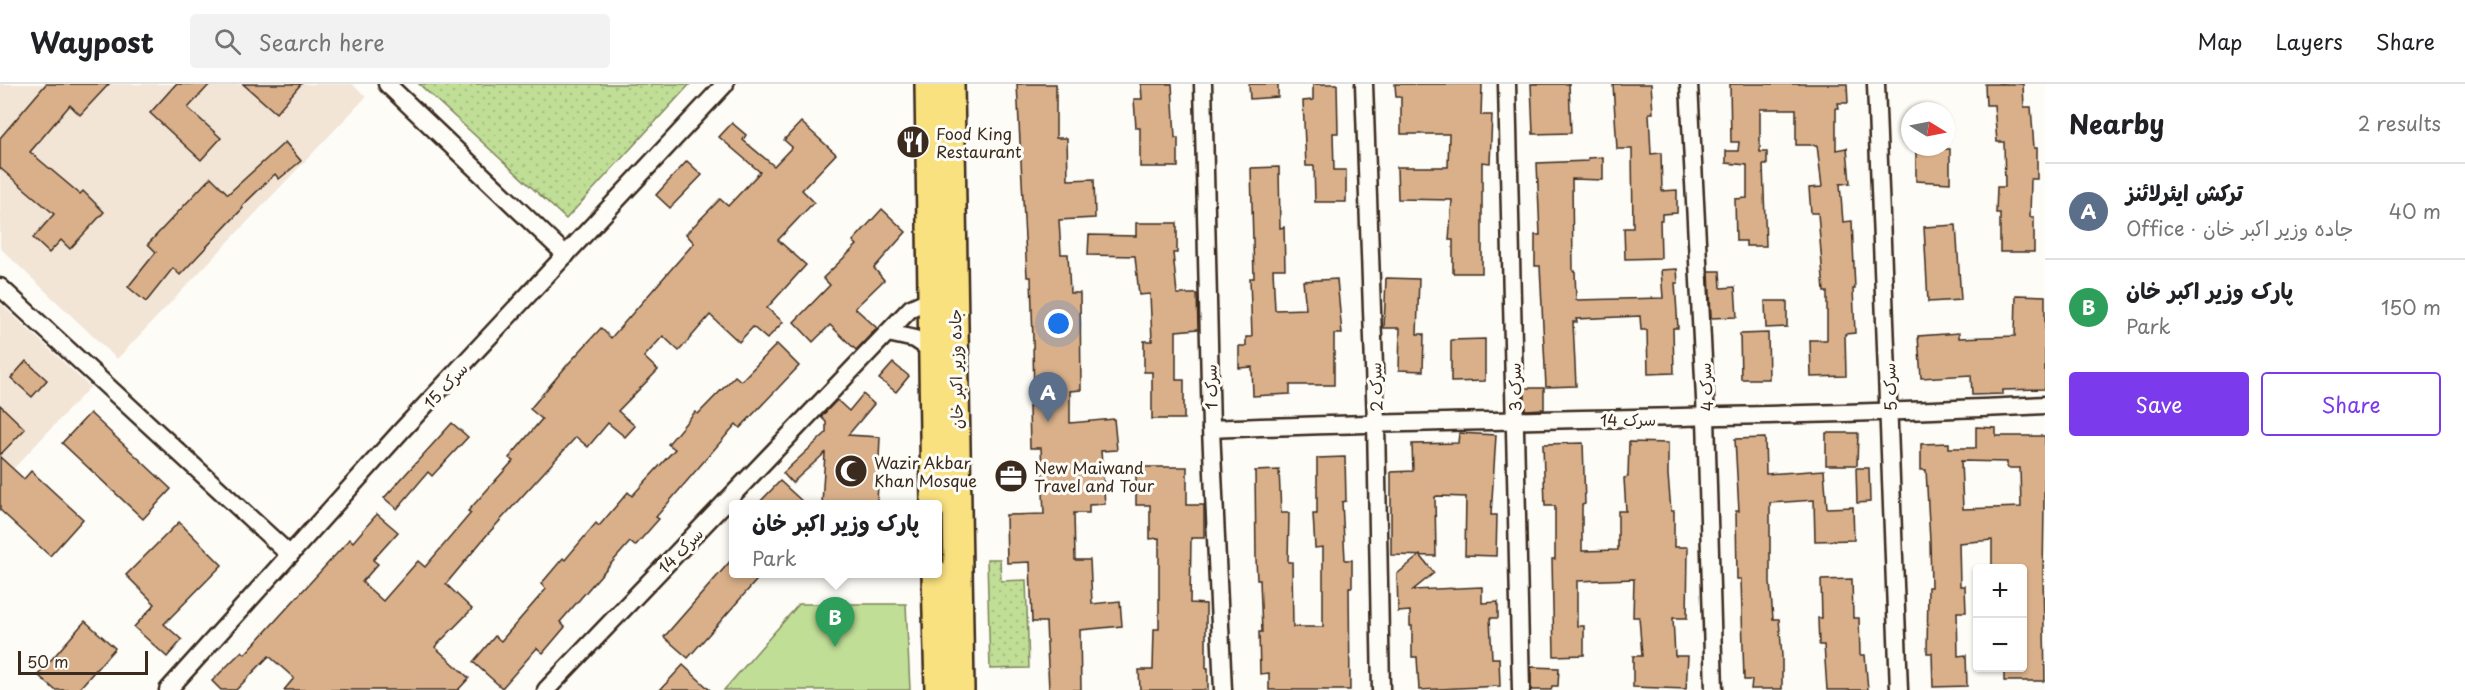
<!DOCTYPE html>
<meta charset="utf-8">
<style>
:root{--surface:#fff;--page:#f2f2f2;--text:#202124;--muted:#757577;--line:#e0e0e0;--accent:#7c3aed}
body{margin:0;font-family:"Playpen Sans","Playpen Sans Arabic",sans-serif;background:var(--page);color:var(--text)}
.controls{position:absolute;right:18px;bottom:18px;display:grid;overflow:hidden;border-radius:6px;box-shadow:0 2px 4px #0004}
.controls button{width:54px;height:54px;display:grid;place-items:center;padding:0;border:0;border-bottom:2px solid var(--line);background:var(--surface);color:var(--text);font:30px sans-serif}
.compass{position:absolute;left:1901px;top:18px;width:54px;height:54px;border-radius:50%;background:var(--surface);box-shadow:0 2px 4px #0004;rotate:100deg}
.scale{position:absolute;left:18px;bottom:15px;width:130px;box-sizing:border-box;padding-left:6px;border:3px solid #3b2a1e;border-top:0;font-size:16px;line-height:21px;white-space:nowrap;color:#3b2a1e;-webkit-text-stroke:4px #fdfcf7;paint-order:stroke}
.you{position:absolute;left:1059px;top:240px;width:21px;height:21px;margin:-15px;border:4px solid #fff;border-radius:50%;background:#1a73e8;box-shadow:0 0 0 9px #1a73e833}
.badge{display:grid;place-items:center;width:39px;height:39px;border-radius:50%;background:var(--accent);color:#fff;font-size:20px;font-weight:700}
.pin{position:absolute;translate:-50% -50px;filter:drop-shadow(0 2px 3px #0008)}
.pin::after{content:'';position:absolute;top:32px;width:21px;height:18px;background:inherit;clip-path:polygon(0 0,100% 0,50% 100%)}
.popup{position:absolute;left:729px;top:416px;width:213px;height:78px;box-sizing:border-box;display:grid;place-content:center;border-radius:6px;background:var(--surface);filter:drop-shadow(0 2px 4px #0005);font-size:20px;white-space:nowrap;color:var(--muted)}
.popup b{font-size:22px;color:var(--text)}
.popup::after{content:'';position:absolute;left:50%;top:100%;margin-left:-12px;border:12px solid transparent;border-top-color:var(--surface)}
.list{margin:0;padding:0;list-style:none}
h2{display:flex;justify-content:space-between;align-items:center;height:78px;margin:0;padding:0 24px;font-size:26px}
h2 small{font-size:20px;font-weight:400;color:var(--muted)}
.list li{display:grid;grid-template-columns:39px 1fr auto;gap:18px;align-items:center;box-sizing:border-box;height:96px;padding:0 24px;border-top:2px solid var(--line)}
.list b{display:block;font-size:22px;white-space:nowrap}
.list p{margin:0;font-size:20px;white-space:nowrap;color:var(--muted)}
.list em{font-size:20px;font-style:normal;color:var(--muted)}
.actions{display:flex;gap:12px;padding:18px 24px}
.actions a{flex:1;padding:14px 0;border:2px solid var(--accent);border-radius:6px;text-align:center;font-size:21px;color:var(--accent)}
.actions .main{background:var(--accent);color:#fff}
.icon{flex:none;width:33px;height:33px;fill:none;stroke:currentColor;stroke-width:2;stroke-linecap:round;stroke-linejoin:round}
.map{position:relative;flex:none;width:2045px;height:606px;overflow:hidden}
header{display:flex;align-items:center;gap:36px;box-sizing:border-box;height:84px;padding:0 30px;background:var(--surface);border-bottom:2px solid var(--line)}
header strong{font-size:28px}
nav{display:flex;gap:33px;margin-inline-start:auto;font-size:21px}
.search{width:420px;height:54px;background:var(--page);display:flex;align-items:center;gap:15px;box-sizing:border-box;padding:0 21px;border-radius:6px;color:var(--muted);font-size:22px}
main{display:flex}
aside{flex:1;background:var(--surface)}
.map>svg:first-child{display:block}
</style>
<header>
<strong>Waypost</strong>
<div class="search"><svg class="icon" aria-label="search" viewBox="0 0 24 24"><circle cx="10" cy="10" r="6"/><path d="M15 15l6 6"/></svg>Search here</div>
<nav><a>Map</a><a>Layers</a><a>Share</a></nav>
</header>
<main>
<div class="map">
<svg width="2045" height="606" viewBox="0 0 2045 606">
<defs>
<pattern id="grass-dots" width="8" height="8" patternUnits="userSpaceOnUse" patternTransform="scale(1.5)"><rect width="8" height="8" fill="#c0de96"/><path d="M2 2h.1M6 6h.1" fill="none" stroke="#a6bf81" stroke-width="1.8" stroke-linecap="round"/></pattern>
</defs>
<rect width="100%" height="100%" fill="#fdfcf7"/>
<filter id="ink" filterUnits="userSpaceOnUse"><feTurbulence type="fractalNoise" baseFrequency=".0167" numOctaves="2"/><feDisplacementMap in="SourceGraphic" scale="12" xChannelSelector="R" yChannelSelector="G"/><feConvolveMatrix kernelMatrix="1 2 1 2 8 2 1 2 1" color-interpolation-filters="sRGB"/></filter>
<g filter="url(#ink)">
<!-- built -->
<g fill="#f2e5d6">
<path d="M0,0H352L366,13L117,275L0,164Z"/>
<path d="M0,219L90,303L0,399Z"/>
</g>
<!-- grass -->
<g fill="url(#grass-dots)" stroke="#7e845a" stroke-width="1.5">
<path d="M419,0H690L566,135Z"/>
<path d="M987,475H1000L1001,497L1026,496L1029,584L990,585Z"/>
</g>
<!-- park -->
<path fill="#c0de96" stroke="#7e845a" stroke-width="1.5" d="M799,520H906L910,606H724Z"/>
<!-- building -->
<g fill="#d9b08a" stroke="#3b2a1e" stroke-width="1.5" fill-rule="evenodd">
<path d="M46,0H109L80,31L70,21L30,68L80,110L83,107L104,128L70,165L61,156L49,169L33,154L54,130L0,84V54Z"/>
<path d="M176,0H210L188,24L221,54L201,76L150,29Z"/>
<path d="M243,0H301L276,29Z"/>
<path d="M1017,0H1056V54H1067L1068,96L1094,95L1095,134L1059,136L1061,170H1068L1070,209H1080L1081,306L1070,307V339L1114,335L1117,366L1101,367L1105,420L1089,421V429H1074L1075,476H1090L1092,520L1120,517L1122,542L1080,546L1081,606H1049L1046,538H1032L1030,478L1007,479L1006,431L1044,430L1041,364H1030L1029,322H1034L1033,257L1031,193H1027Z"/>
<path d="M1141,0H1172L1175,54H1178V83H1140V44H1136L1134,15H1142Z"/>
<path d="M1249,0H1278V13L1250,15Z"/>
<path d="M1313,0H1337L1338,49H1333L1334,86H1346V118H1315L1314,82H1306L1303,17L1313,16Z"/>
<path d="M1395,0H1482L1481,31H1492L1490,79L1482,78V189H1453V156H1449L1452,116L1398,115L1397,83H1448L1449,50H1401V13H1396Z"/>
<path d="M1531,0H1569L1571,49L1533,50Z"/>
<path d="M1613,0H1651L1653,29H1649L1651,70L1661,69L1662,107L1677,106V129L1662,130V136H1660L1661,174L1625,175L1624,144H1633L1632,65H1617Z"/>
<path d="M1730,0H1847L1848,19H1838L1839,24H1836V66L1847,64L1850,99L1840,100L1843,138L1852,137L1855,205H1853L1855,249L1845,250L1846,292L1811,293L1810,256H1827V208H1824L1818,129H1811L1809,104L1822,103L1817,61H1796V25H1760V68H1767V81H1763L1766,162H1746V157H1736L1735,115L1747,114V81L1726,79V67H1738L1739,58H1731Z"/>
<path d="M1985,0H2023L2024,23H2031L2034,64H2037V95H2031L2030,133H2034V168H2000V129H1996L1997,103H2005L2004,58H1997L1994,21H1986Z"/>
<path d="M801,38L836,70L802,106L814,118L778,156L806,181L767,224L783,238L767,255L753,243L739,258L710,231L679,267L663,252L644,273L658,286L618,327L635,342L625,353L608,339L588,363L576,353L486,452L446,500L472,525L435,563L469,594L458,606H284L294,594L269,572L236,606H221L212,597L242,567L245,570L350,455L353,458L377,430L398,448L373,476L378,480L362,498L383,517L418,477L425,483L471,429L468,427L513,377L509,374L542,335L530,325L569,279L601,244L611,254L694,159L686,150L720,115L728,122L760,88L719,53L732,39L746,51L743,56L774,82L792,63L784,56Z"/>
<path d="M285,58L301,77L279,95L275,90L242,122L243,124L180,191L173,184L146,218L128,203L156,168L148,160L211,93L228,110Z"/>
<path d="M1916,64L1950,65V99L1916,97Z"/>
<path d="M1603,73V96L1572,95L1573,187H1575L1576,216L1663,214L1661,186L1677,185L1678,199H1675L1678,244H1673L1674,289L1648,290L1647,246H1641L1640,232L1576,235L1577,238H1573L1576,302L1546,303L1540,182H1535V151H1540L1537,79L1588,77V74Z"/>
<path d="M687,77L702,91L670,124L656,111Z"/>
<path d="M1279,83L1280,144L1284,143L1285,185H1273L1275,226L1306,225L1303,197L1337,195L1342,250H1334V301H1290V310L1253,312L1252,283L1239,284V262H1246V253H1252L1250,194H1254L1251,84Z"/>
<path d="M882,125L906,148L874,184L884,196L855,224L877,244L856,266L830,241L813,258L794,238L830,201L823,194L857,161L853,157Z"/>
<path d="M1136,139H1177V169H1173L1177,210H1197L1198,245L1176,247V296H1184V335H1152V288H1144V257H1152L1150,210L1139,211L1135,172L1088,171L1089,151L1136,152Z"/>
<path d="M1956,141L1961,216L1928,218L1924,143Z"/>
<path d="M1709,187H1720L1721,204L1735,203L1737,233L1711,234Z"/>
<path d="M1386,194L1419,195L1417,250H1424L1423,287L1399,286L1400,244H1384Z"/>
<path d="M2016,211L2045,212V305L2003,306V310L1972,311L1971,291L1921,294L1918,252L1959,249V254L2015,252Z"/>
<path d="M1765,217H1787V243L1766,244Z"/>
<path d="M1768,249L1769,295H1741L1740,250Z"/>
<path d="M1485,255V297L1451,298V256Z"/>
<path d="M777,260L799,282L740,344L736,340L656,433L659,435L635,462L630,458L600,492L560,538L565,543L543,569L537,564L502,604L473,578L495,552L501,557L546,505L541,500L563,474L565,476L596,439L599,442L628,408L632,412L675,365L668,360L695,328L698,330L735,292L741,297Z"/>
<path d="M26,277L47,296L32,313L11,294Z"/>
<path d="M893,279L909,292L896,308L879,295Z"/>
<path d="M1525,304H1544V325L1525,326Z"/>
<path d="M863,310L874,320L848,351L880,353L877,420H822L825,369L792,399L783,389L826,349V338L821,333L837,316L849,327Z"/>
<path d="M0,321L25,345L0,371Z"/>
<path d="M90,329L171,405L143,435L62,359Z"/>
<path d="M452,339L468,353L432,392L428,388L397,425L384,414Z"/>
<path d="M1976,343L1996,344V352H2045L2043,491L2045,597H2004V584H2022V484H1992V456L1959,459L1960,502H1965L1966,528H1957L1958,572L1966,571L1967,602L1933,603L1932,569H1927L1928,503H1931L1930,457L1926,386H1921V360L1949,359V364H1976ZM1961,377L2007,378V384H2020L2021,423L1963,425Z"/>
<path d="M1459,349L1496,351L1491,431H1497L1496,472L1465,471L1466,413L1437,412L1435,413L1436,472L1391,471V388L1413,387L1412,360L1458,359Z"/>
<path d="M1826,349H1858L1857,381H1826Z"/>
<path d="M1765,354L1766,390L1824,386L1827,424L1853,423L1854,456L1815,457L1814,416L1770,419V498L1773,535H1779L1782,572V605H1751L1752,596H1744L1741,495H1737L1736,427H1739L1735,355Z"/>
<path d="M1629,358L1668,359V391L1671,427H1674V463H1688L1687,534H1673L1675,572H1688L1686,605L1633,603V572H1642L1639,533H1633L1634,495L1577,497V542H1584V571L1554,572L1552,475H1555V422H1545L1543,360L1583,359L1585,420L1582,421V467L1618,466V427H1626L1624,394L1628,393Z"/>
<path d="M0,373L24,395L31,387L83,435L50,472L0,426Z"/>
<path d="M1345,373L1346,417L1342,418L1345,476H1352V503H1349L1350,606H1269V589L1260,590L1259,548H1262L1260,496H1257L1256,475L1255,387L1279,386L1281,429H1289L1288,478H1292L1293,543H1323V463L1315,464L1313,430H1317V374Z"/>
<path d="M1136,383H1187V421H1204V454H1191L1190,519L1206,520V584H1208V606H1140L1139,586H1153L1154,545H1159V454L1150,455V421H1136Z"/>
<path d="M1856,384H1869L1870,418L1857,419Z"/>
<path d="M780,397L805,420H758Z"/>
<path d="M179,438L222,481L164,540L182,556L167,573L134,543L155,520L126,491Z"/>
<path d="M1420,471L1434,489L1413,506L1482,503V519L1498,518V534H1490L1492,574H1499L1500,602L1419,606L1417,573H1412V542H1410V527L1398,528L1397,490Z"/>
<path d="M733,474V489H763L688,574L664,553Z"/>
<path d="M1852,495L1853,534H1859L1860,571H1865L1868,606H1827L1824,561H1819L1818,534H1822L1821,496Z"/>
<path d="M85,537L115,564L78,606H55L38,591Z"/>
<path d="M683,581L710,606H660Z"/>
<path d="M1531,583L1559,584L1558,602H1552L1551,606H1531Z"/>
</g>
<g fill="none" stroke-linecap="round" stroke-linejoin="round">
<defs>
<g id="street">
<path d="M387,0L566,171"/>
<path d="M1203,0L1211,345L1223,606"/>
<path d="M1364,0L1376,339L1381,606"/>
<path d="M1507,0L1521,606"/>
<path d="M1689,0L1706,334L1714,606"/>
<path d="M1876,0L1899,606"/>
<path d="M0,203L290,471"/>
<path d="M888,249L915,255L934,268"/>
<path d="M1211,345C1489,334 1767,335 2045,321"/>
<path d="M168,606L402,346L725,0"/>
<path d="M546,606L911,224L933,214"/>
</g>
<g id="primary">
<path d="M929,0L935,420"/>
<path d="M950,0L960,606"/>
<path d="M936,490L939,606"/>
</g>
</defs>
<!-- street casing -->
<use href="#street" stroke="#3b2a1e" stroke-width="21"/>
<!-- primary casing -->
<use href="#primary" stroke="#3b2a1e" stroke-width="32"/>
<!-- street -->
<use href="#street" stroke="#fdfcf7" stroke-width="16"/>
<!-- primary -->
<use href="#primary" stroke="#fae180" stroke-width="27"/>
</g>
</g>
<!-- icons -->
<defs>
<symbol id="restaurant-disc" viewBox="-11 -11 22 22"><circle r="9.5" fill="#3b2a1e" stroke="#fdfcf7"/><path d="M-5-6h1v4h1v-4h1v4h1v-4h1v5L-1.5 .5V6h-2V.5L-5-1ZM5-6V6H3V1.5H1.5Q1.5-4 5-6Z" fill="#fff"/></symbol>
<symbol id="mosque-disc" viewBox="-11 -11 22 22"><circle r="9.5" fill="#3b2a1e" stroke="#fdfcf7"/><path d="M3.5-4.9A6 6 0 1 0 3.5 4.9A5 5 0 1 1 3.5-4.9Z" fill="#fff"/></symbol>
<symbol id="office-disc" viewBox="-11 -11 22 22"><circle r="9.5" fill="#3b2a1e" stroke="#fdfcf7"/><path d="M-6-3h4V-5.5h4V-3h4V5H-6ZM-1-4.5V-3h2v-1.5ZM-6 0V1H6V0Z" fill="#fff"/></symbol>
</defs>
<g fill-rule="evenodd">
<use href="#restaurant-disc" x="894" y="39" width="38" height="38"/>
<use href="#mosque-disc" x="832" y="368" width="38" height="38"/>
<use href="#office-disc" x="992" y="373" width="38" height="38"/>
</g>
<g text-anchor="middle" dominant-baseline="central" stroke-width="6" stroke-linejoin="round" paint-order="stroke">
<!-- poi labels -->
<g font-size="16" fill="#3b2a1e" stroke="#fdfcf7" text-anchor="start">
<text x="936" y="49">Food King<tspan x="936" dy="18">Restaurant</tspan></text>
<text x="874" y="378">Wazir Akbar<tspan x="874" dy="18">Khan Mosque</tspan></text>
<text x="1034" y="383">New Maiwand<tspan x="1034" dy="18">Travel and Tour</tspan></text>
</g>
<!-- street labels -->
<g font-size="16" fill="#3b2a1e" stroke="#fdfcf7">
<text transform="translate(955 285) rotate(-91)">جاده وزیر اکبر خان</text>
<text transform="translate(445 301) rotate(-47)">سرک 15</text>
<text transform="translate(1210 303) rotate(-91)">سرک 1</text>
<text transform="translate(1375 303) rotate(-92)">سرک 2</text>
<text transform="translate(1514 303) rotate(-91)">سرک 3</text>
<text transform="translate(1705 303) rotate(-93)">سرک 4</text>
<text transform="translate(1889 303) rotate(-92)">سرک 5</text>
<text transform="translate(1628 335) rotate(-1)">سرک 14</text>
<text transform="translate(680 466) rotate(-46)">سرک 14</text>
</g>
</g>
</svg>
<div class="controls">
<button>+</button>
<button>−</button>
</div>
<svg class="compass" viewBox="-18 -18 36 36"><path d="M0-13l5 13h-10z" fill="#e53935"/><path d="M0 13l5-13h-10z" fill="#757577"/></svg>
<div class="scale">50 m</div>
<div class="you"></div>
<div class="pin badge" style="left:1048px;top:338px;background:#5c6f8a">A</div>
<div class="pin badge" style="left:835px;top:563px;background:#2e9e5b">B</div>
<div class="popup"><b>پارک وزیر اکبر خان</b>Park</div>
</div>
<aside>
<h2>Nearby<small>2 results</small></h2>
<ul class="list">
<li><span class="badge" style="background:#5c6f8a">A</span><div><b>ترکش ایئرلائنز</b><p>Office · جاده وزیر اکبر خان</p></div><em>40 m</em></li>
<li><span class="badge" style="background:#2e9e5b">B</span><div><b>پارک وزیر اکبر خان</b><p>Park</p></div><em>150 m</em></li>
</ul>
<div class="actions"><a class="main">Save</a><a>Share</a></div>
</aside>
</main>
